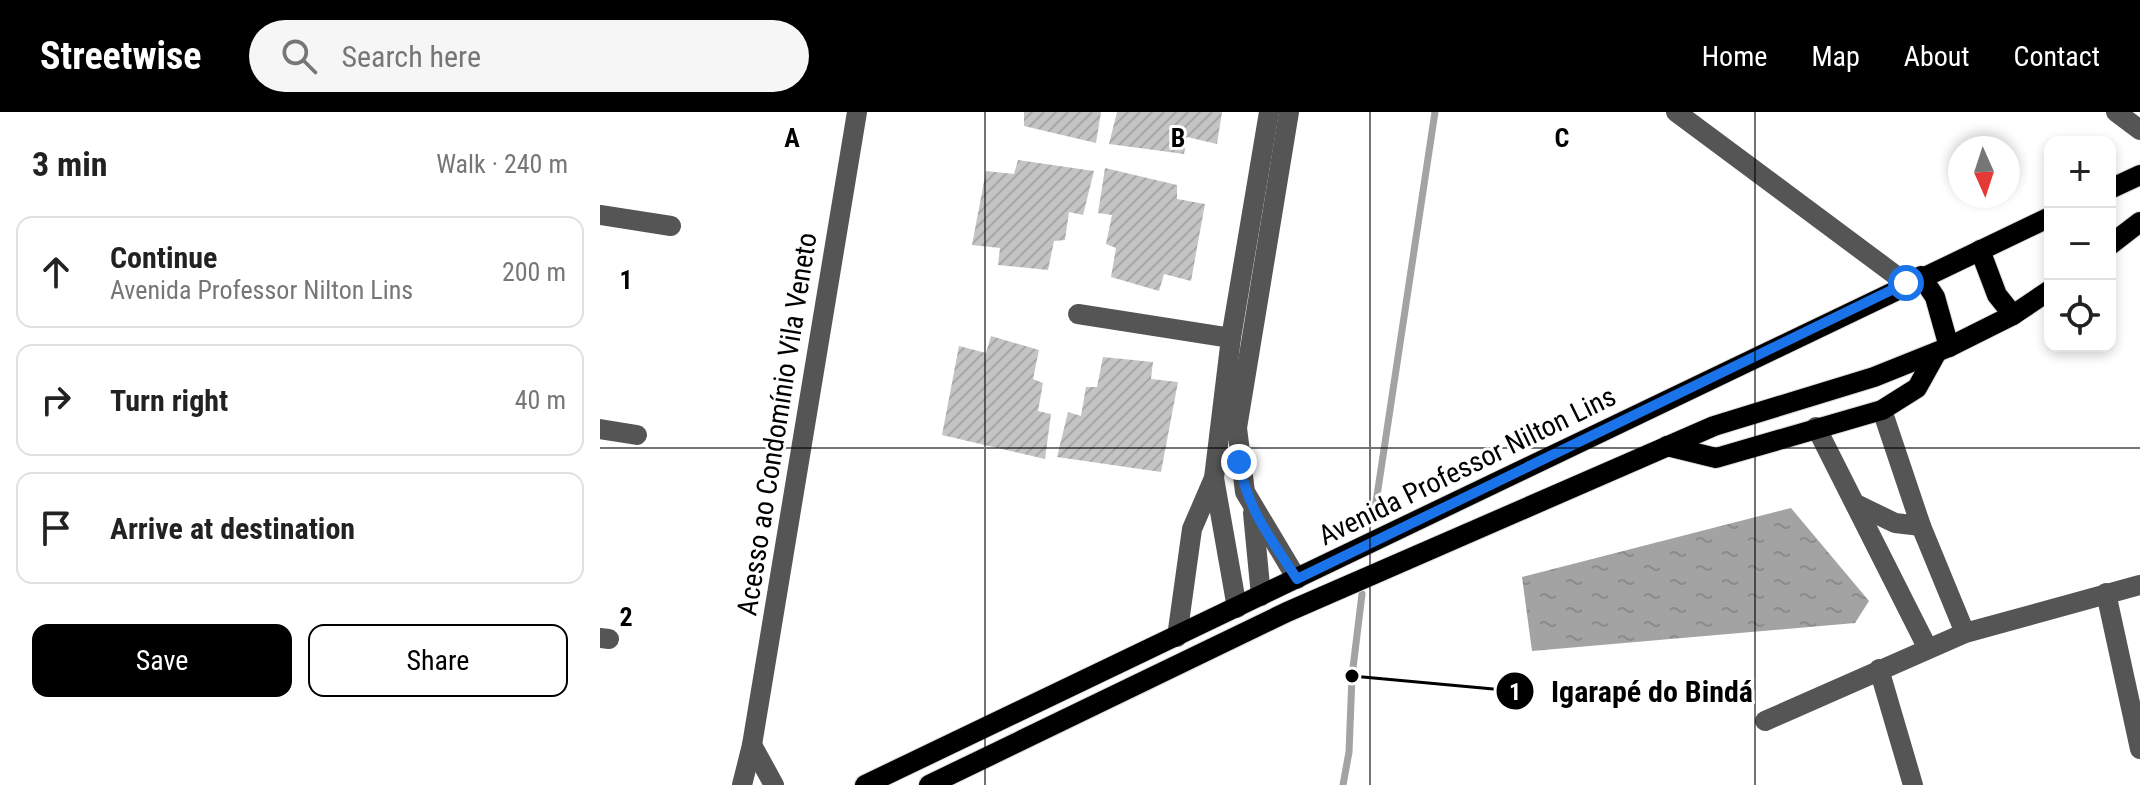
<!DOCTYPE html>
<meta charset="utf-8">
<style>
:root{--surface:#fff;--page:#f6f6f6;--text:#222;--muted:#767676;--line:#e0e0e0;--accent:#000}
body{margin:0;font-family:"Roboto Condensed",sans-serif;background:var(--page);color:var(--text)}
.controls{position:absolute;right:24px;top:24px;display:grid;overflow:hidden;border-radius:16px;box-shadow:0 4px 12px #0003}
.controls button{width:72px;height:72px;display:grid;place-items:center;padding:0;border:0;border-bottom:2px solid var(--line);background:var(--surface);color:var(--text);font:40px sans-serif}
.compass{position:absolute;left:1348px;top:24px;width:72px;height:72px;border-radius:50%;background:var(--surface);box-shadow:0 4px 12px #0003;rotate:177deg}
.stop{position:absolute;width:24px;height:24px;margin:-18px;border:6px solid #1a73e8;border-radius:50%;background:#fff}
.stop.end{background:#1a73e8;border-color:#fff;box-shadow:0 2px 8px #0008}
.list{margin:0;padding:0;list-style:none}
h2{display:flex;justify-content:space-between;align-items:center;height:104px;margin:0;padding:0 32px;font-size:34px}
h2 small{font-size:26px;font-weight:400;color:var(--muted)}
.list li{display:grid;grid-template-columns:52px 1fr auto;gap:24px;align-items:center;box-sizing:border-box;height:112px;margin:0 16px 16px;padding:0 16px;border:2px solid var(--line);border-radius:16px}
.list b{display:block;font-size:30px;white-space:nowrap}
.list p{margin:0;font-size:26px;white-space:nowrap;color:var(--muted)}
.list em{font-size:26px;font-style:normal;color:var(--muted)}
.actions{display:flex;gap:16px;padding:24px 32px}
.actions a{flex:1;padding:18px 0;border:2px solid var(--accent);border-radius:16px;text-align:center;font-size:28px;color:var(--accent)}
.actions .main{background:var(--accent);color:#fff}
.icon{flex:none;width:44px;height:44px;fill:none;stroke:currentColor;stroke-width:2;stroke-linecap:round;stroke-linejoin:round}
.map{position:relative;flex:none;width:1540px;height:673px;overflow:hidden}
header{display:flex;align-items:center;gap:48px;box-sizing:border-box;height:112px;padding:0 40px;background:var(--accent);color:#fff}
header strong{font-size:38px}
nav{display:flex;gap:44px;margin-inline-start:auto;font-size:28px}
.search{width:560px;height:72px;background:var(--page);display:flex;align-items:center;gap:20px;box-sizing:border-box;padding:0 28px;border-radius:44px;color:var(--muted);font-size:30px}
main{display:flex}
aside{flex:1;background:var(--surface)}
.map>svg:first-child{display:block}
</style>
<header>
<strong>Streetwise</strong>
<div class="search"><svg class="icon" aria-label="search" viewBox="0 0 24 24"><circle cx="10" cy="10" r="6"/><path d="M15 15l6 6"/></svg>Search here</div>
<nav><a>Home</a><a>Map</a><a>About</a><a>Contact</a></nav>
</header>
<main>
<aside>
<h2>3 min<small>Walk · 240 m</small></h2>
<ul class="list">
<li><svg class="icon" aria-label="ahead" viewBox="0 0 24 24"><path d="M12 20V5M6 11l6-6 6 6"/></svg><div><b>Continue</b><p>Avenida Professor Nilton Lins</p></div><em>200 m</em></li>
<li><svg class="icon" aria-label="right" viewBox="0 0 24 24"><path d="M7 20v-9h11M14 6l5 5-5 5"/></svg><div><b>Turn right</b></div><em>40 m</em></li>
<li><svg class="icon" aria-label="arrive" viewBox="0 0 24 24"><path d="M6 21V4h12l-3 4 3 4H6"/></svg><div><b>Arrive at destination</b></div></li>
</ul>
<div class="actions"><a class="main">Save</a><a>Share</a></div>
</aside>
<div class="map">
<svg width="1540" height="673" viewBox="0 0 1540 673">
<defs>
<pattern id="water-ripples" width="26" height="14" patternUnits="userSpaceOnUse" patternTransform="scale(2)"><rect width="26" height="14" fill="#a3a3a3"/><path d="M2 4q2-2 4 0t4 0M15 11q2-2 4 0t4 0" fill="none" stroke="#8b8b8b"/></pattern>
<pattern id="building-hatch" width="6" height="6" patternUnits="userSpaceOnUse" patternTransform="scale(2)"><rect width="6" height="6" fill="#c4c4c4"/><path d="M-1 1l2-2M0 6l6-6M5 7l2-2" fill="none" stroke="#a7a7a7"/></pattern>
</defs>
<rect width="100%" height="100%" fill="#fff"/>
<!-- water -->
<path fill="url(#water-ripples)" d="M1191,396L1269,489L1255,511L932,539L922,465Z"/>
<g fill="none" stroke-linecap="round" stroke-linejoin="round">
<!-- stream -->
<g stroke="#a3a3a3" stroke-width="7">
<path d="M775,397L835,0"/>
<path d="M743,673L749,640L752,564L762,482"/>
</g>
</g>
<!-- building -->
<g fill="url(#building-hatch)">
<path d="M424,0H501L496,31L424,14Z"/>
<path d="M517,0H622L617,32L587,25L584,42L509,32Z"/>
<path d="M418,48L494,59L483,103L469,100L465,128L454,129L448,158L398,153L400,136L372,133L386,59L414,62Z"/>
<path d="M505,56L577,73V87L605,92L591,169L564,162L559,179L511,165L516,136L506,132L512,103L498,101Z"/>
<path d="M391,224L439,238L433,267L443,271L438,299L451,302L445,347L342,323L359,234L386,241Z"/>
<path d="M503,245L553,250L551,267L578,270L561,360L457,345L468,300L481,304L486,275H497Z"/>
</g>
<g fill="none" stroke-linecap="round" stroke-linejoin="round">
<defs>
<g id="major">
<path d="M1510,77L1540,63"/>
<path d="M1510,133L1540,110"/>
<path d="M1380,138L1397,183L1413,203"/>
<path d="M1321,164L1335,185L1349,235"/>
<path d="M1067,334L1116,346L1282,298L1317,276L1337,240"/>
<path d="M265,673L1450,105"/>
<path d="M329,673L687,500L1114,314L1274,265L1349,235L1413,203L1450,178"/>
</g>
</defs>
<!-- major casing -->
<use href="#major" stroke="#dbdbdb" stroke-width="22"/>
<!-- minor -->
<g stroke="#555" stroke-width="20">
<path d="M689,0L637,316L645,380L697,467"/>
<path d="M1076,0L1306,171"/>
<path d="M1516,0L1540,18"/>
<path d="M0,103L71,114"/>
<path d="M478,202L631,226"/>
<path d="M1282,298L1321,414L1365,521"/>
<path d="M1216,315L1327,535"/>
<path d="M0,317L37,323"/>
<path d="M1258,393L1295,411L1321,414"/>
<path d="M653,401L661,484"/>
<path d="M1506,481L1540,637"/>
<path d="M637,496L614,366L631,226L669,0"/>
<path d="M577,525L592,417L614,366"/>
<path d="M0,526L9,527"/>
<path d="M1279,557L1313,673"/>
<path d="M1165,609L1365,521L1540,473"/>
<path d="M152,633L174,673"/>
<path d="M142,673L152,633L257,0"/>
</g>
<!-- major -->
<use href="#major" stroke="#000" stroke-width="20"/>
</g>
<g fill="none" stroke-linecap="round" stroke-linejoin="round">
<!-- route -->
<path stroke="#1a73e8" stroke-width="10" d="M639,350C647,397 671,427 697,467L1306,171"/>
</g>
<!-- grid -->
<path fill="none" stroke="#000" stroke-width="2" stroke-opacity="0.55" d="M385,0V673M770,0V673M1155,0V673M0,336H1540"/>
<g text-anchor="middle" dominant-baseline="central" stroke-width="6" stroke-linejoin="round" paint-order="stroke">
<!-- street labels -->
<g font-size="28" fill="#000" stroke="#fff">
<text transform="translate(177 312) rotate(-81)">Acesso ao Condomínio Vila Veneto</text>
<text transform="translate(867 354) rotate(-26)">Avenida Professor Nilton Lins</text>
</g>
</g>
<g font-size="26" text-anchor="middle" font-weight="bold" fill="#000" stroke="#fff" stroke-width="6" stroke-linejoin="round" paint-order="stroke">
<text x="192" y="35">A</text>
<text x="578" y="35">B</text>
<text x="962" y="35">C</text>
<text x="26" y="177">1</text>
<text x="26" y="514">2</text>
</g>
<!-- callouts -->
<path fill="none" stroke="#000" stroke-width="3" d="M752 564L915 579"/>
<g fill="#000" stroke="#fff" stroke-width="3">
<circle cx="752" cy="564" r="8"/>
<circle cx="915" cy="579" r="20"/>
</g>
<g font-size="24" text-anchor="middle" font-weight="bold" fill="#fff">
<text x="915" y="588">1</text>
</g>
<g font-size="30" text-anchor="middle" font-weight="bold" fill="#000" stroke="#fff" stroke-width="6" stroke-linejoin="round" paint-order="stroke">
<text x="1052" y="590">Igarapé do Bindá</text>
</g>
</svg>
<div class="controls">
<button>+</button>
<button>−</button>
<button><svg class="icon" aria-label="locate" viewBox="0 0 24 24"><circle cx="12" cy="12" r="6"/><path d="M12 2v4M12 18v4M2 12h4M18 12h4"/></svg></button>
</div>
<svg class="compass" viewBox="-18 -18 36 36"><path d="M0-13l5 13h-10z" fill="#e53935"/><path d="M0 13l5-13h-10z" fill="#767676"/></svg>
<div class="stop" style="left:1306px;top:171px"></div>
<div class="stop end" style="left:639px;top:350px"></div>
</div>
</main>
